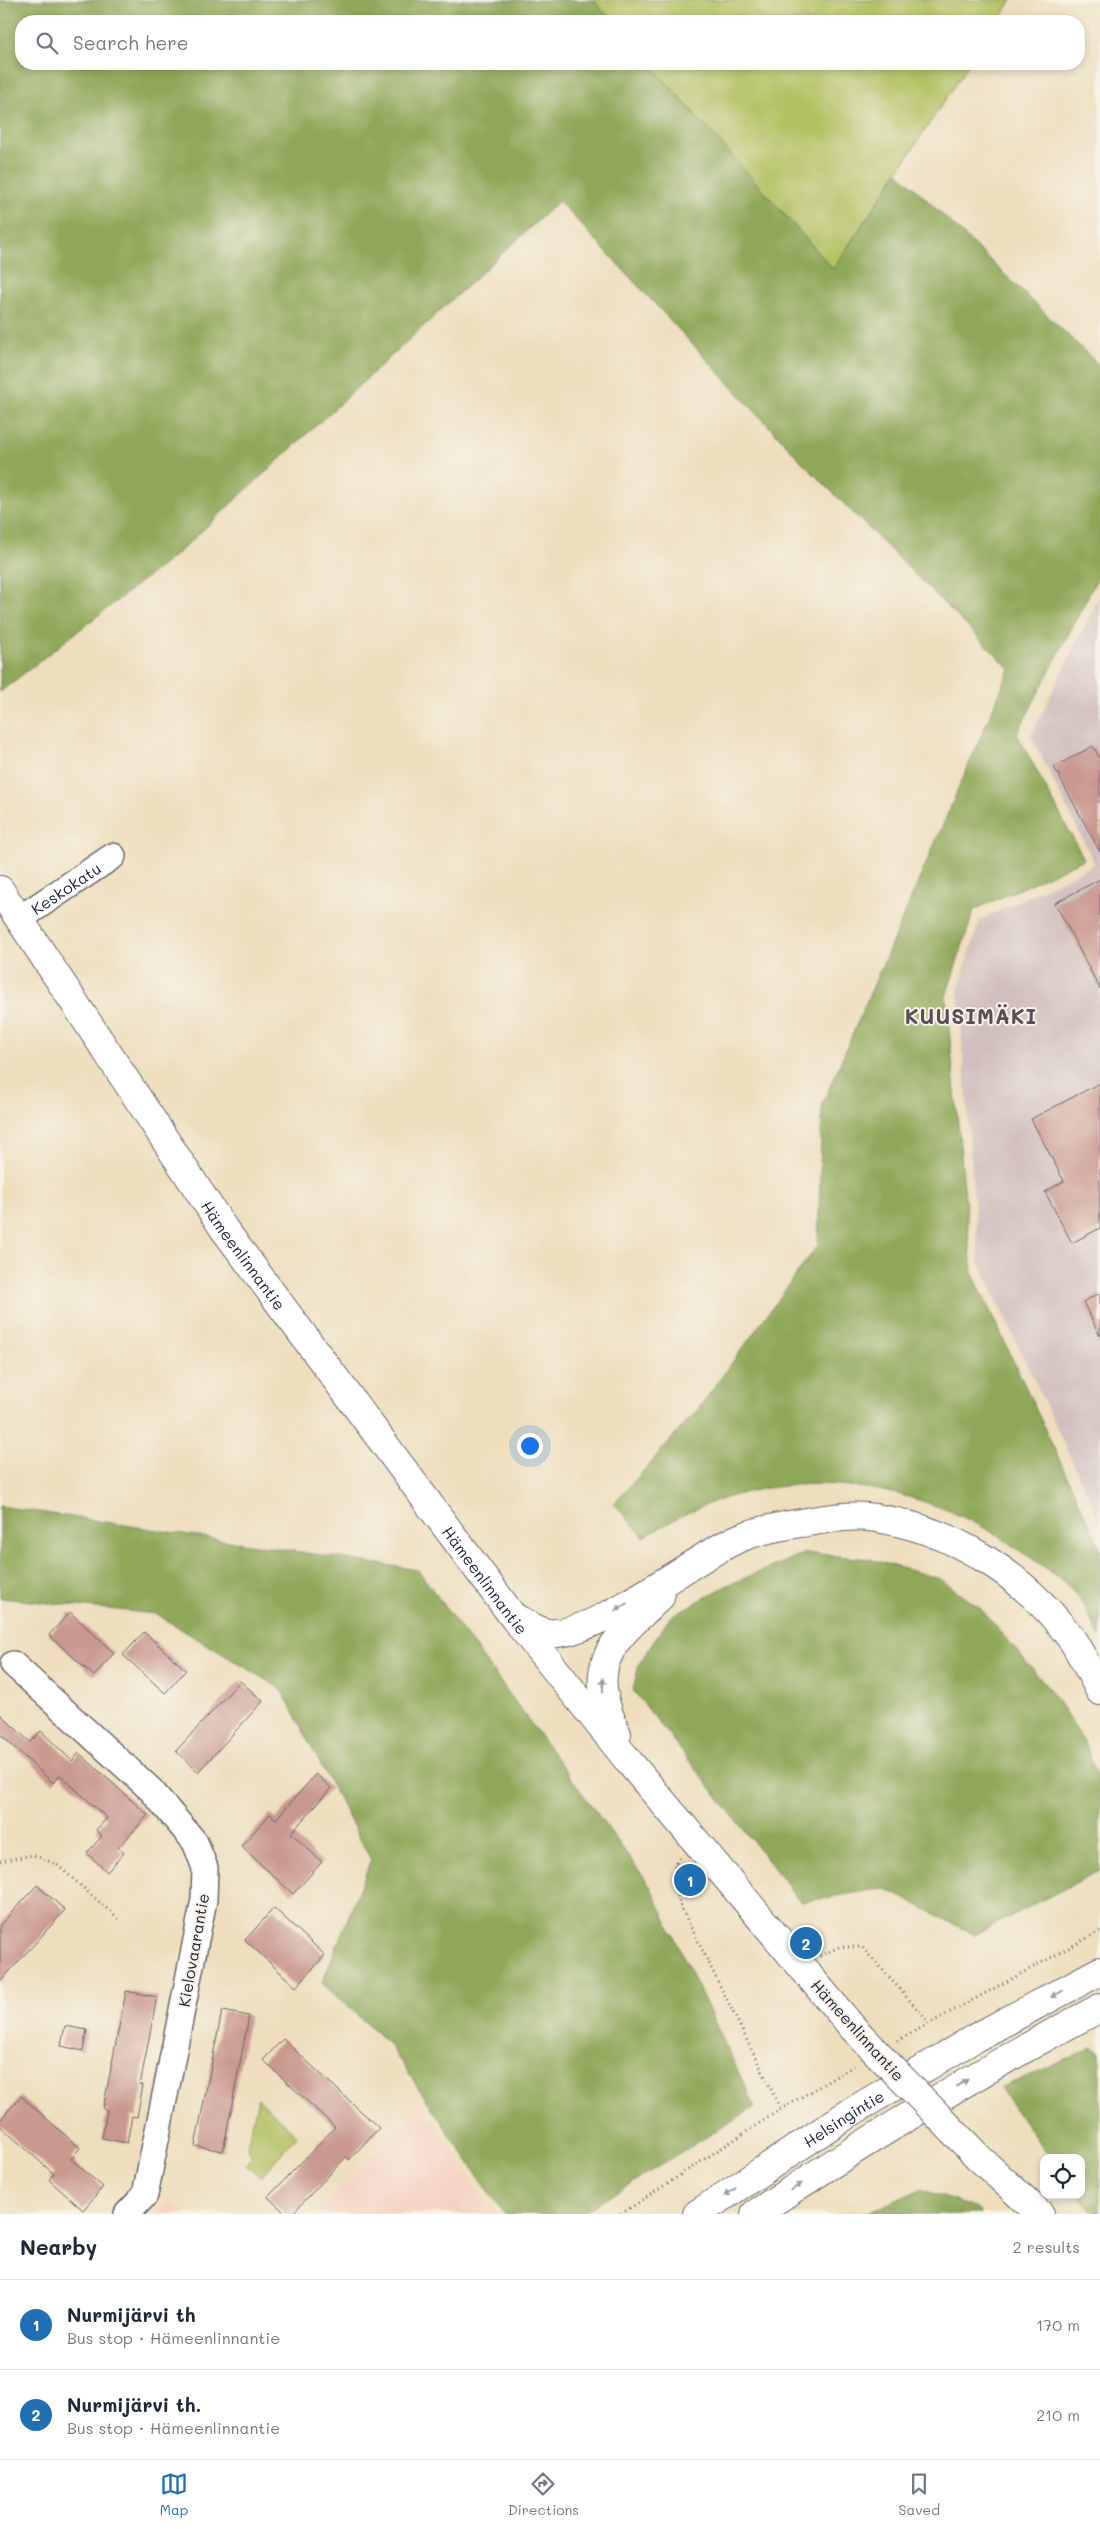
<!DOCTYPE html>
<meta charset="utf-8">
<style>
:root{--surface:#fff;--page:#f6f6f7;--text:#1f2937;--muted:#747a83;--line:#e0e1e3;--accent:#1f6fb2}
body{margin:0;font-family:Mali,sans-serif;background:var(--page);color:var(--text)}
.controls{position:absolute;right:15px;bottom:15px;display:grid;overflow:hidden;border-radius:10px;box-shadow:0 2px 8px #0003}
.controls button{width:45px;height:45px;display:grid;place-items:center;padding:0;border:0;border-bottom:1px solid var(--line);background:var(--surface);color:var(--text);font:25px sans-serif}
.you{position:absolute;left:529px;top:1445px;width:18px;height:18px;margin:-12px;border:4px solid #fff;border-radius:50%;background:#1a73e8;box-shadow:0 0 0 8px #1a73e833}
.badge{display:grid;place-items:center;width:32px;height:32px;border-radius:50%;background:var(--accent);color:#fff;font-size:16px;font-weight:700}
.pin{position:absolute;translate:-50% -50%;border:2px solid #fff;box-shadow:0 1px 5px #0006}
.list{margin:0;padding:0;list-style:none}
h2{display:flex;justify-content:space-between;align-items:center;height:65px;margin:0;padding:0 20px;font-size:21px}
h2 small{font-size:16px;font-weight:400;color:var(--muted)}
.list li{display:grid;grid-template-columns:32px 1fr auto;gap:15px;align-items:center;box-sizing:border-box;height:90px;padding:0 20px;border-top:1px solid var(--line)}
.list b{display:block;font-size:19px;white-space:nowrap}
.list p{margin:0;font-size:16px;white-space:nowrap;color:var(--muted)}
.list em{font-size:16px;font-style:normal;color:var(--muted)}
.icon{flex:none;width:28px;height:28px;fill:none;stroke:currentColor;stroke-width:2;stroke-linecap:round;stroke-linejoin:round}
.map{position:relative;flex:none;width:1100px;height:2214px;overflow:hidden}
.search{position:absolute;background:var(--surface);box-shadow:0 2px 8px #0003;left:15px;right:15px;top:15px;height:55px;display:flex;align-items:center;gap:12px;box-sizing:border-box;padding:0 18px;border-radius:20px;color:var(--muted);font-size:19px}
.sheet{height:245px;background:var(--surface)}
nav{display:flex;justify-content:space-around;align-items:center;box-sizing:border-box;height:70px;border-top:1px solid var(--line);background:var(--surface);font-size:14px;color:var(--muted)}
nav a{display:grid;justify-items:center;gap:2px}
nav .on{color:var(--accent)}
.map>svg:first-child{display:block}
</style>
<div class="map">
<svg width="1100" height="2214" viewBox="0 0 1100 2214">
<rect width="100%" height="100%" fill="#f7f3e8"/>
<filter id="ink" filterUnits="userSpaceOnUse"><feTurbulence type="fractalNoise" baseFrequency=".02" numOctaves="2"/><feDisplacementMap in="SourceGraphic" scale="10" xChannelSelector="R" yChannelSelector="G"/><feConvolveMatrix kernelMatrix="1 2 1 2 8 2 1 2 1" color-interpolation-filters="sRGB"/></filter>
<filter id="wash" filterUnits="userSpaceOnUse"><feTurbulence type="fractalNoise" baseFrequency=".0096" numOctaves="4" result="noise"/><feDisplacementMap in="SourceGraphic" scale="20" xChannelSelector="R" yChannelSelector="G"/><feGaussianBlur stdDeviation="1.12" result="paint"/><feColorMatrix in="noise" values="0 0 0 0 0 0 0 0 0 0 0 0 0 0 0 0 0 1.4 0 .05"/><feComposite in="paint" operator="in"/></filter>
<g filter="url(#wash)">
<rect width="100%" height="100%" fill="#eedebd"/>
<!-- built -->
<g fill="#f5d2c2">
<path d="M423,2104L492,2214H316Z"/>
<path d="M170,2200L185,2214H156Z"/>
</g>
<!-- industrial -->
<path fill="#d1bfbd" d="M1100,595V1521L979,1262L958,990L980,920L1095,864L1031,736Z"/>
<!-- green -->
<g fill="#b4c163" stroke="#6b724f">
<path d="M593,0H1012L998,21H612Z"/>
<path d="M650,64H969L833,269Z"/>
<path d="M258,2098L297,2136L260,2177L246,2164L252,2157L247,2147Z"/>
</g>
<!-- forest -->
<g fill="#8fa759" stroke="#58644a">
<path d="M0,0H593L612,21H21V64H650L833,269L898,172L1100,366V573L1017,734L1084,859L974,910L946,996L972,1272L1100,1547V1637C1093,1624 1087,1609 1078,1597C1062,1576 1037,1563 1016,1548C929,1486 809,1465 708,1504C686,1512 665,1525 644,1537L614,1504L699,1408L818,1245L822,1105L1010,669L805,465L559,201L178,553L0,692Z"/>
<path d="M0,1506L418,1570L649,1884L755,2107L581,2214H504L388,2043L322,1983L371,1860L281,1689L156,1614L0,1598Z"/>
<path d="M806,1553L869,1559L941,1579L981,1609L1051,1691L1086,1744L1100,1788V1870L975,1935L884,1888L801,1902L633,1690L639,1664L671,1616L730,1584Z"/>
<path d="M1093,2048L1100,2052V2214H1096L1077,2195H1081V2158H1050L1000,2088Z"/>
<path d="M921,2189L977,2209L982,2214H865Z"/>
</g>
<g id="blocks">
<!-- building -->
<g fill="#c9988f">
<path d="M1093,746L1100,758V852L1054,767Z"/>
<path d="M1100,879V989L1055,903Z"/>
<path d="M1100,1083V1228L1072,1243L1045,1192L1064,1181L1031,1119Z"/>
<path d="M1100,1293V1336L1083,1302Z"/>
<path d="M70,1612L114,1653L94,1676L49,1635Z"/>
<path d="M144,1632L186,1670L165,1693L123,1655Z"/>
<path d="M240,1681L263,1701L198,1772L176,1751Z"/>
<path d="M0,1714L30,1742L41,1731L72,1761L79,1753L148,1815L118,1848L124,1853L107,1872L87,1853L102,1836L96,1830L107,1818L60,1775L53,1783L0,1734Z"/>
<path d="M316,1774L331,1788L291,1833L322,1862L293,1894L241,1846L270,1814L276,1819Z"/>
<path d="M37,1885L65,1910L0,1982V1925Z"/>
<path d="M274,1908L325,1955L296,1987L245,1940Z"/>
<path d="M126,1991L157,1997L140,2085H143L137,2117L132,2116L127,2143L102,2138L107,2110L103,2109Z"/>
<path d="M222,2011L249,2016L223,2151L195,2146Z"/>
<path d="M65,2026L87,2030L83,2051L61,2046Z"/>
<path d="M283,2039L379,2128L349,2160L346,2157L292,2214H286L268,2197L335,2127L263,2060Z"/>
<path d="M21,2096L80,2148L71,2159L103,2187L83,2210L49,2180L54,2174L0,2126V2120Z"/>
</g>
</g>
</g>
<g filter="url(#ink)">
<use href="#blocks" fill-opacity="0" stroke="#696468" stroke-width="1"/>
<g fill="none" stroke-linecap="round" stroke-linejoin="round">
<defs>
<g id="minor">
<path id="s1" d="M19,919L113,856"/>
<path d="M13,1664L151,1790L195,1842L205,1868L204,1900L145,2195L127,2214"/>
</g>
<g id="major">
<path id="s2" d="M0,890L224,1229L514,1618L630,1763L853,2028"/>
<path d="M517,1619C527,1623 538,1632 548,1633C594,1639 694,1556 742,1537C760,1530 782,1526 801,1523C825,1519 852,1514 876,1518C955,1530 1027,1577 1073,1641C1083,1657 1092,1675 1100,1691"/>
<path d="M617,1734C585,1664 609,1644 660,1597"/>
<path d="M978,2157L1040,2214"/>
<path id="s3" d="M697,2214L848,2114L975,2038L1100,1971"/>
<path d="M755,2214C867,2140 981,2070 1100,2008"/>
</g>
</defs>
<!-- minor casing -->
<use href="#minor" stroke="#696468" stroke-width="28"/>
<!-- major casing -->
<use href="#major" stroke="#696468" stroke-width="30"/>
<!-- path -->
<g stroke="#696468" stroke-width="3" stroke-dasharray="1 4" stroke-linecap="butt">
<path d="M680,1858L675,1863L674,1877L679,1903L781,2109"/>
<path d="M0,1861L33,1855L56,1864L120,1920"/>
<path d="M676,1863L690,1880"/>
<path d="M820,1956L839,1947H862L929,2022"/>
<path d="M897,2041L1100,1931"/>
<path d="M621,2214L781,2109L857,2064"/>
</g>
<!-- minor -->
<use href="#minor" stroke="#fff" stroke-width="25"/>
<!-- major -->
<use href="#major" stroke="#fff" stroke-width="28"/>
<defs>
<path id="major-bridge" d="M853,2028L978,2157"/>
</defs>
<!-- major-bridge casing -->
<use href="#major-bridge" stroke="#696468" stroke-width="30" stroke-linecap="butt"/>
<!-- major-bridge -->
<use href="#major-bridge" stroke="#fff" stroke-width="28"/>
</g>
<!-- one-way arrows -->
<defs><path id="oneway-solid" d="M-6-.8H1V-3.2L6.5 0L1 3.2V.8H-6Z" transform="scale(1.25)"/></defs>
<g fill="#9c9ca7">
<use href="#oneway-solid" transform="translate(621 1607) rotate(149)"/>
<use href="#oneway-solid" transform="translate(603 1685) rotate(-89)"/>
<use href="#oneway-solid" transform="translate(1057 1994) rotate(152)"/>
<use href="#oneway-solid" transform="translate(962 2083) rotate(-31)"/>
<use href="#oneway-solid" transform="translate(796 2187) rotate(-33)"/>
<use href="#oneway-solid" transform="translate(730 2192) rotate(146)"/>
</g>
</g>
<g text-anchor="middle" dominant-baseline="central" stroke-width="4" stroke-linejoin="round" paint-order="stroke">
<!-- street labels -->
<g font-size="16" fill="#22223b" stroke="#f7f3e8">
<text stroke="none"><textPath href="#s1" startOffset="56">Keskokatu</textPath></text>
<text stroke="none"><textPath href="#s2" startOffset="439">Hämeenlinnantie</textPath></text>
<text stroke="none"><textPath href="#s2" startOffset="844">Hämeenlinnantie</textPath></text>
<text transform="translate(193 1950) rotate(-80)">Kielovaarantie</text>
<text transform="translate(858 2030) rotate(48)">Hämeenlinnantie</text>
<text stroke="none"><textPath href="#s3" startOffset="175">Helsingintie</textPath></text>
</g>
<!-- district labels -->
<g font-size="21" font-weight="bold" letter-spacing="1" fill="#5c4b58" stroke="#f7f3e8">
<text x="971" y="1015">KUUSIMÄKI</text>
</g>
</g>
</svg>
<div class="controls">
<button><svg class="icon" aria-label="locate" viewBox="0 0 24 24"><circle cx="12" cy="12" r="6"/><path d="M12 2v4M12 18v4M2 12h4M18 12h4"/></svg></button>
</div>
<div class="you"></div>
<div class="pin badge" style="left:690px;top:1880px">1</div>
<div class="pin badge" style="left:806px;top:1943px">2</div>
<div class="search"><svg class="icon" aria-label="search" viewBox="0 0 24 24"><circle cx="10" cy="10" r="6"/><path d="M15 15l6 6"/></svg>Search here</div>
</div>
<section class="sheet">
<h2>Nearby<small>2 results</small></h2>
<ul class="list">
<li><span class="badge">1</span><div><b>Nurmijärvi th</b><p>Bus stop · Hämeenlinnantie</p></div><em>170 m</em></li>
<li><span class="badge">2</span><div><b>Nurmijärvi th.</b><p>Bus stop · Hämeenlinnantie</p></div><em>210 m</em></li>
</ul>
</section>
<nav>
<a class="on"><svg class="icon" aria-label="map" viewBox="0 0 24 24"><path d="M3 6l6-2 6 2 6-2v14l-6 2-6-2-6 2zM9 4v14M15 6v14"/></svg>Map</a>
<a><svg class="icon" aria-label="directions" viewBox="0 0 24 24"><path d="M12 3l9 9-9 9-9-9zM9 14v-3h6M13 9l2 2-2 2"/></svg>Directions</a>
<a><svg class="icon" aria-label="saved" viewBox="0 0 24 24"><path d="M7 4h10v16l-5-4-5 4z"/></svg>Saved</a>
</nav>
